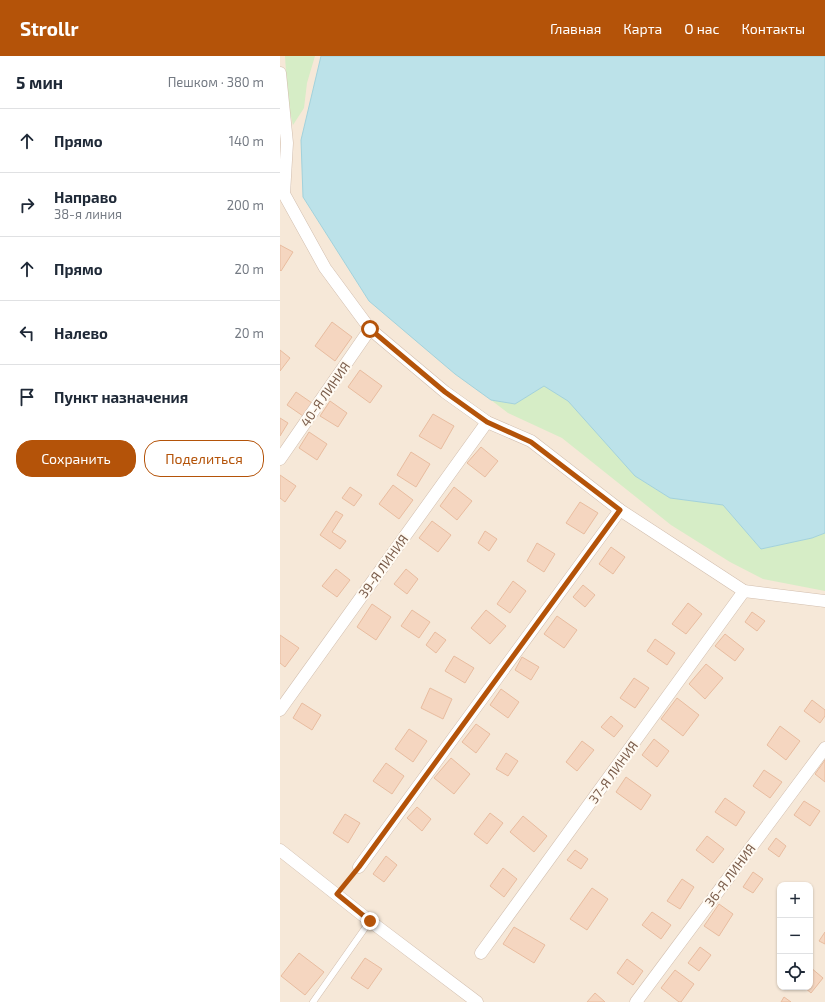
<!DOCTYPE html>
<html lang="ru">
<meta charset="utf-8">
<style>
:root{--surface:#fff;--page:#f2f2f3;--text:#1f2937;--muted:#747a83;--line:#e0e1e3;--accent:#b45309}
body{margin:0;font-family:"Exo 2",sans-serif;background:var(--page);color:var(--text)}
.controls{position:absolute;right:12px;bottom:12px;display:grid;overflow:hidden;border-radius:8px;box-shadow:0 1px 3px #0004}
.controls button{width:36px;height:36px;display:grid;place-items:center;padding:0;border:0;border-bottom:1px solid var(--line);background:var(--surface);color:var(--text);font:20px sans-serif}
.stop{position:absolute;width:12px;height:12px;margin:-9px;border:3px solid #b45309;border-radius:50%;background:#fff}
.stop.end{background:#b45309;border-color:#fff;box-shadow:0 1px 4px #0008}
.list{margin:0;padding:0;list-style:none}
h2{display:flex;justify-content:space-between;align-items:center;height:52px;margin:0;padding:0 16px;font-size:17px}
h2 small{font-size:13px;font-weight:400;color:var(--muted)}
.list li{display:grid;grid-template-columns:26px 1fr auto;gap:12px;align-items:center;box-sizing:border-box;height:64px;padding:0 16px;border-top:1px solid var(--line)}
.list b{display:block;font-size:15px;white-space:nowrap}
.list p{margin:0;font-size:13px;white-space:nowrap;color:var(--muted)}
.list em{font-size:13px;font-style:normal;color:var(--muted)}
.actions{display:flex;gap:8px;padding:12px 16px}
.actions a{flex:1;padding:9px 0;border:1px solid var(--accent);border-radius:16px;text-align:center;font-size:14px;color:var(--accent)}
.actions .main{background:var(--accent);color:#fff}
.icon{flex:none;width:22px;height:22px;fill:none;stroke:currentColor;stroke-width:2;stroke-linecap:round;stroke-linejoin:round}
.map{position:relative;flex:none;width:545px;height:946px;overflow:hidden}
header{display:flex;align-items:center;gap:24px;box-sizing:border-box;height:56px;padding:0 20px;background:var(--accent);color:#fff}
header strong{font-size:19px}
nav{display:flex;gap:22px;margin-inline-start:auto;font-size:14px}
main{display:flex}
aside{flex:1;background:var(--surface)}
.map>svg:first-child{display:block}
</style>
<header>
<strong>Strollr</strong>
<nav><a>Главная</a><a>Карта</a><a>О нас</a><a>Контакты</a></nav>
</header>
<main>
<aside>
<h2>5 мин<small>Пешком · 380 m</small></h2>
<ul class="list">
<li><svg class="icon" aria-label="ahead" viewBox="0 0 24 24"><path d="M12 20V5M6 11l6-6 6 6"/></svg><div><b>Прямо</b></div><em>140 m</em></li>
<li><svg class="icon" aria-label="right" viewBox="0 0 24 24"><path d="M7 20v-9h11M14 6l5 5-5 5"/></svg><div><b>Направо</b><p>38-я линия</p></div><em>200 m</em></li>
<li><svg class="icon" aria-label="ahead" viewBox="0 0 24 24"><path d="M12 20V5M6 11l6-6 6 6"/></svg><div><b>Прямо</b></div><em>20 m</em></li>
<li><svg class="icon" aria-label="left" viewBox="0 0 24 24"><path d="M17 20v-9H6M10 6l-5 5 5 5"/></svg><div><b>Налево</b></div><em>20 m</em></li>
<li><svg class="icon" aria-label="arrive" viewBox="0 0 24 24"><path d="M6 21V4h12l-3 4 3 4H6"/></svg><div><b>Пункт назначения</b></div></li>
</ul>
<div class="actions"><a class="main">Сохранить</a><a>Поделиться</a></div>
</aside>
<div class="map">
<svg width="545" height="946" viewBox="0 0 545 946">
<rect width="100%" height="100%" fill="#fef6ea"/>
<!-- residential -->
<path fill="#f6e8d8" fill-rule="evenodd" d="M0,0H545V946H0ZM500,829H530V931H500Z"/>
<!-- green -->
<g fill="#d6edc6">
<path d="M5,0H35L27,27L24,52L13,69L8,48Z"/>
<path d="M264,330L288,345L355,420L390,442L443,449L481,493L532,482L545,477V535L483,523L450,506L391,469L282,382L228,357L211,344L235,348Z"/>
</g>
<!-- water -->
<path fill="#bce2e9" stroke="#a2d2dc" d="M41,0H545V477L532,482L481,493L443,449L390,442L355,420L288,345L264,330L235,348L211,344L175,318L89,245L23,141L21,84Z"/>
<!-- building -->
<g fill="#f5d6c0" stroke="#e8bc9f">
<path d="M0,189L13,196L1,215L0,214Z"/>
<path d="M52,266L72,281L55,305L35,290Z"/>
<path d="M0,294L10,302L0,315Z"/>
<path d="M80,314L102,330L90,347L68,331Z"/>
<path d="M16,336L32,347L23,360L7,349Z"/>
<path d="M50,345L67,357L58,371L40,360Z"/>
<path d="M153,358L174,370L161,393L139,380Z"/>
<path d="M0,362L8,367L0,380Z"/>
<path d="M29,376L47,388L37,404L19,392Z"/>
<path d="M201,391L218,405L205,421L187,407Z"/>
<path d="M131,396L150,408L136,431L117,419Z"/>
<path d="M0,419L16,430L5,446L0,442Z"/>
<path d="M113,429L133,444L119,463L99,448Z"/>
<path d="M70,431L82,439L74,450L62,442Z"/>
<path d="M174,431L192,445L177,464L160,450Z"/>
<path d="M300,446L318,457L304,478L286,467Z"/>
<path d="M56,455L63,459L52,476L66,485L60,493L40,479Z"/>
<path d="M152,465L171,479L158,496L139,482Z"/>
<path d="M205,475L217,483L209,495L198,487Z"/>
<path d="M257,487L275,498L264,516L247,505Z"/>
<path d="M331,491L345,501L333,518L319,508Z"/>
<path d="M56,513L70,524L57,541L42,530Z"/>
<path d="M126,513L138,523L127,538L114,528Z"/>
<path d="M233,525L246,535L230,557L217,548Z"/>
<path d="M303,529L315,539L305,551L293,541Z"/>
<path d="M408,547L422,558L406,578L392,568Z"/>
<path d="M92,548L111,561L96,584L77,571Z"/>
<path d="M132,554L150,566L139,582L121,570Z"/>
<path d="M206,554L226,570L210,588L191,572Z"/>
<path d="M472,556L485,565L477,575L465,566Z"/>
<path d="M277,560L297,574L284,592L264,578Z"/>
<path d="M155,576L166,584L156,597L146,589Z"/>
<path d="M445,578L464,593L455,605L435,590Z"/>
<path d="M0,579L19,592L5,611L0,607Z"/>
<path d="M375,583L395,597L387,609L367,595Z"/>
<path d="M174,600L194,612L185,627L165,615Z"/>
<path d="M242,601L259,611L251,624L235,614Z"/>
<path d="M426,608L443,622L425,643L409,628Z"/>
<path d="M354,622L369,632L355,652L340,642Z"/>
<path d="M150,632L172,643L163,663L141,652Z"/>
<path d="M221,633L239,646L228,662L210,649Z"/>
<path d="M397,642L419,659L403,680L381,663Z"/>
<path d="M532,644L545,654V660L540,667L524,655Z"/>
<path d="M22,647L41,659L32,674L13,662Z"/>
<path d="M331,660L343,670L334,681L321,671Z"/>
<path d="M196,668L210,678L196,697L182,686Z"/>
<path d="M500,670L520,685L506,704L487,689Z"/>
<path d="M129,673L147,685L133,706L115,693Z"/>
<path d="M374,683L389,695L377,711L362,699Z"/>
<path d="M302,685L314,694L297,715L286,706Z"/>
<path d="M226,697L238,705L228,720L216,713Z"/>
<path d="M171,702L190,718L174,738L154,722Z"/>
<path d="M545,704V726L535,718Z"/>
<path d="M106,707L124,720L112,738L93,725Z"/>
<path d="M484,714L502,726L490,742L473,730Z"/>
<path d="M346,721L371,739L361,754L336,736Z"/>
<path d="M445,742L465,756L456,770L435,756Z"/>
<path d="M524,745L540,755L530,770L514,759Z"/>
<path d="M137,751L151,763L142,775L127,762Z"/>
<path d="M210,757L223,767L207,788L194,778Z"/>
<path d="M65,758L80,767L68,787L53,777Z"/>
<path d="M243,760L267,780L254,796L230,776Z"/>
<path d="M427,780L444,793L433,807L416,794Z"/>
<path d="M496,782L506,790L499,801L488,793Z"/>
<path d="M295,794L308,803L301,813L287,804Z"/>
<path d="M106,800L117,809L104,826L93,818Z"/>
<path d="M223,812L237,823L224,841L210,830Z"/>
<path d="M473,816L483,823L473,837L463,831Z"/>
<path d="M402,823L414,831L400,853L387,845Z"/>
<path d="M312,832L328,843L307,874L290,863Z"/>
<path d="M439,848L453,858L439,880L424,870Z"/>
<path d="M372,856L391,869L381,883L362,869Z"/>
<path d="M234,871L265,889L254,907L223,888Z"/>
<path d="M545,876V888L539,885Z"/>
<path d="M420,891L431,899L419,915L408,907Z"/>
<path d="M19,897L44,916L25,939L1,920Z"/>
<path d="M85,902L102,913L88,933L71,922Z"/>
<path d="M347,903L363,915L353,929L337,917Z"/>
<path d="M530,911L543,922L531,937L524,931H530Z"/>
<path d="M395,914L414,928L401,946H399L381,932Z"/>
<path d="M315,937L325,946H307Z"/>
<path d="M504,941L511,946H501Z"/>
</g>
<g fill="none" stroke-linecap="round" stroke-linejoin="round">
<defs>
<path id="lane" d="M33,946L90,865"/>
<g id="street">
<path d="M0,17L7,87L4,138L45,212L90,273L165,336L207,366L251,385L340,454L464,535L545,545"/>
<path d="M0,403L90,273"/>
<path d="M0,654L207,366"/>
<path d="M0,794L90,865L197,946"/>
<path d="M79,811L340,454"/>
<path d="M201,897L464,535"/>
<path d="M356,946L545,692"/>
</g>
</defs>
<!-- lane casing -->
<use href="#lane" stroke="#d2beae" stroke-width="7"/>
<!-- street casing -->
<use href="#street" stroke="#d2beae" stroke-width="13"/>
<!-- path -->
<path stroke="#dbb9a2" stroke-width="2.5" stroke-dasharray="1 3" stroke-linecap="butt" d="M65,829L71,820"/>
<!-- lane -->
<use href="#lane" stroke="#fff" stroke-width="6"/>
<!-- street -->
<use href="#street" stroke="#fff" stroke-width="12"/>
</g>
<g fill="none" stroke-linecap="round" stroke-linejoin="round">
<!-- route -->
<path stroke="#b45309" stroke-width="5" d="M90,273L165,336L207,366L251,386L340,454L79,811L57,838L90,865"/>
</g>
<g text-anchor="middle" dominant-baseline="central" stroke-width="4" stroke-linejoin="round" paint-order="stroke">
<!-- street labels -->
<g font-size="13" fill="#7b5d4b" stroke="#fffaf2">
<text transform="translate(45 338) rotate(-55)">40-Я ЛИНИЯ</text>
<text transform="translate(103 510) rotate(-54)">39-Я ЛИНИЯ</text>
<text transform="translate(333 716) rotate(-54)">37-Я ЛИНИЯ</text>
<text transform="translate(450 819) rotate(-53)">36-Я ЛИНИЯ</text>
</g>
</g>
</svg>
<div class="controls">
<button>+</button>
<button>−</button>
<button><svg class="icon" aria-label="locate" viewBox="0 0 24 24"><circle cx="12" cy="12" r="6"/><path d="M12 2v4M12 18v4M2 12h4M18 12h4"/></svg></button>
</div>
<div class="stop" style="left:90px;top:273px"></div>
<div class="stop end" style="left:90px;top:865px"></div>
</div>
</main>
